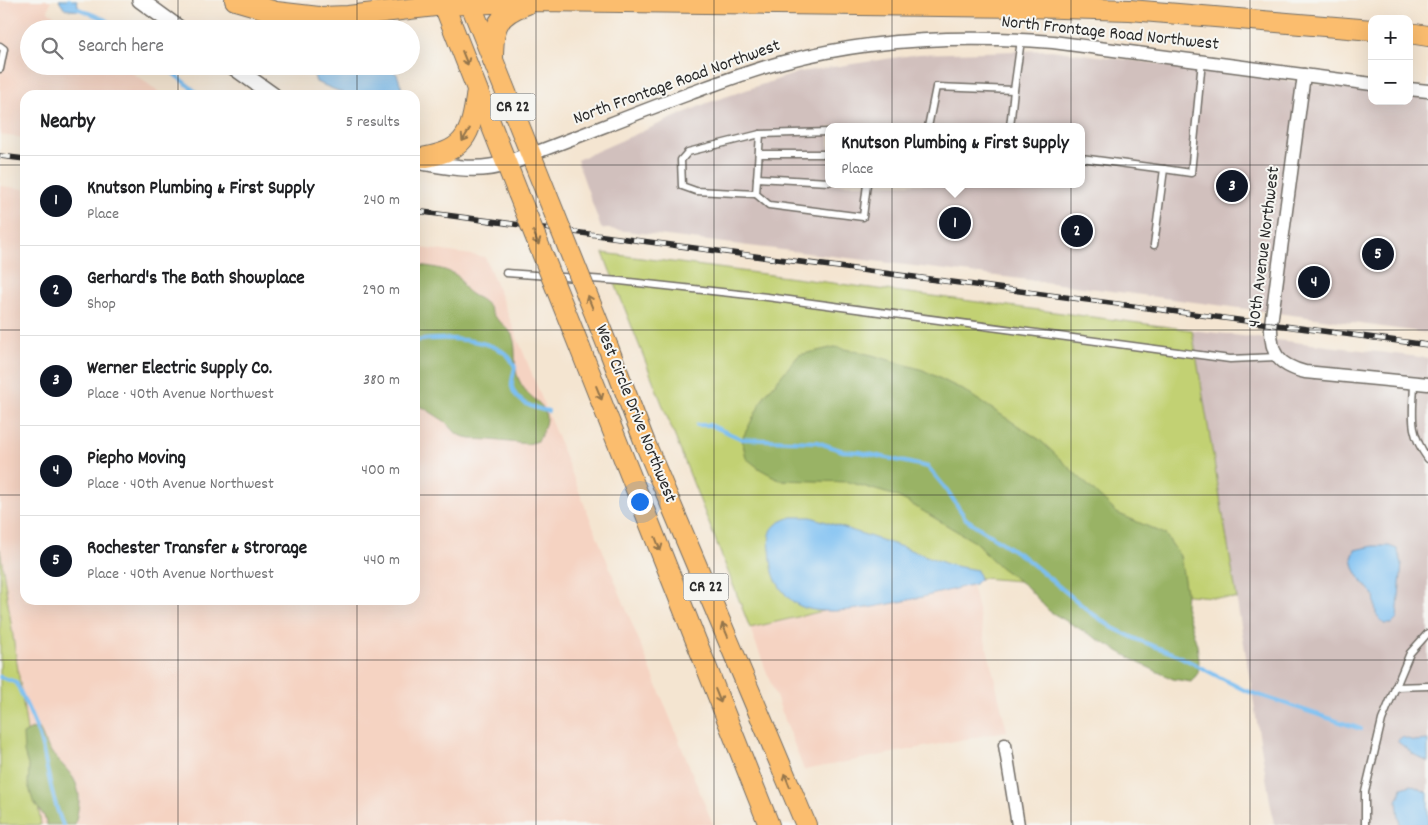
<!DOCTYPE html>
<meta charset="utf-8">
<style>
:root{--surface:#fff;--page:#f2f2f2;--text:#202124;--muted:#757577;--line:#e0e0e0;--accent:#111827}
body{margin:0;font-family:Dekko,sans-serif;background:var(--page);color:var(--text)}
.controls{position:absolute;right:15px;top:15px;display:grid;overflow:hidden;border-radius:10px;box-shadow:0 5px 20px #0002}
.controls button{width:45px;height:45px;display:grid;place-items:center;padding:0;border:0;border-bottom:1px solid var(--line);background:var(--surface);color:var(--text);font:25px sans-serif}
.you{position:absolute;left:639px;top:501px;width:18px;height:18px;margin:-12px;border:4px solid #fff;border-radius:50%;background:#1a73e8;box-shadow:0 0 0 8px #1a73e833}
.badge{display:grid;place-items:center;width:32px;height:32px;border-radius:50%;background:var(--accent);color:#fff;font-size:16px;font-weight:700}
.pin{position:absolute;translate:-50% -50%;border:2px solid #fff;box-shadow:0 1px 5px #0006}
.popup{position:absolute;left:825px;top:123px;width:260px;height:65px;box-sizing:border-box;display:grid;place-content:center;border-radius:10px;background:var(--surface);filter:drop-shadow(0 1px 4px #0005);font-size:16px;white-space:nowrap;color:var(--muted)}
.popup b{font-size:19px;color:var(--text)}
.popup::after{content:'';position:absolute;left:50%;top:100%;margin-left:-10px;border:10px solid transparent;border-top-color:var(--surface)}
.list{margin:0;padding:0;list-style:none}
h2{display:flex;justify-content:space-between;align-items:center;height:65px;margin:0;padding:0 20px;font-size:21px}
h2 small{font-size:16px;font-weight:400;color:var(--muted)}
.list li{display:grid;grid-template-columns:32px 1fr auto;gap:15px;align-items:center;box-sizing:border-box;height:90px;padding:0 20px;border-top:1px solid var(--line)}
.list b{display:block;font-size:19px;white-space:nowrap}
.list p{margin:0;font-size:16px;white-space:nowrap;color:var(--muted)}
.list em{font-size:16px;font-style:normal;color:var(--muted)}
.icon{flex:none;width:28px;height:28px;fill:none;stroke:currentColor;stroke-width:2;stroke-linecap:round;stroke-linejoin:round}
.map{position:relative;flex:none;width:1428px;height:825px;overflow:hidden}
.search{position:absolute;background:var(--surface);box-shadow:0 5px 20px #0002;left:20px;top:20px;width:400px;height:55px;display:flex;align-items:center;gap:12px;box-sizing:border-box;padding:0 18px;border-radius:28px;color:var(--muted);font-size:19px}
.panel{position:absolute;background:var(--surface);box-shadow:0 5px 20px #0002;left:20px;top:90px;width:400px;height:515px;border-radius:15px}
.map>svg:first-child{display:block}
</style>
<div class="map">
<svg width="1428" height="825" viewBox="0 0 1428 825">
<rect width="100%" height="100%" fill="#f6f6f2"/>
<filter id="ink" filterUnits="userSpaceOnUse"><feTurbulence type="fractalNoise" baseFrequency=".02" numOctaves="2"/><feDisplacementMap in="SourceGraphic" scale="10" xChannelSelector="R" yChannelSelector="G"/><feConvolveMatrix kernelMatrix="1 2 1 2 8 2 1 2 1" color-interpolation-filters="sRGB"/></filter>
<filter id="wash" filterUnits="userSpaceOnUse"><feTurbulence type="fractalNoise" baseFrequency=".0096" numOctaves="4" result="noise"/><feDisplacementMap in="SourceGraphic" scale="20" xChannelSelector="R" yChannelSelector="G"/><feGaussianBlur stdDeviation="1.12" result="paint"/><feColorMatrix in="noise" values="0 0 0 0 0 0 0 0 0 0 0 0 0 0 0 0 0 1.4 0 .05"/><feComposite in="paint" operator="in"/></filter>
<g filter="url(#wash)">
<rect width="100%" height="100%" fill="#f4e5d1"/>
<!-- built -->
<g fill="#f5d3c2">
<path d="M0,0H51L48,11L72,29H29V66H123L163,95H25V138L0,135Z"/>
<path d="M0,186L25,189V600H415V247L485,257L713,825H41L0,549Z"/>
<path d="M970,577L1007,731L804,770L750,628Z"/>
</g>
<!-- industrial -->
<g fill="#d1c0bd" fill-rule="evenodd">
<path d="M1051,50L1372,91V101H1409V96L1428,99V333L1029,280L601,228L577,160L707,103L800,72L919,54ZM829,127H1081V184H829Z"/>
<path d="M1192,330L1428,358V825H1274Z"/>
</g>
<!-- green -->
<g fill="#c2d173" stroke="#767e4f">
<path d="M603,253L1192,330L1237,599L970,577L750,628Z"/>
<path d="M0,549L41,825H0Z"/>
</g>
<!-- forest -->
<g fill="#99b365" stroke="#626f48">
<path d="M415,265C428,266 444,268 456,275C461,278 462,286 466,290C473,297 479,297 485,303C489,305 491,312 493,315C499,322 508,327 512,335C518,349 512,366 519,380C531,407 560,401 538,441L528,444L491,440L470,439L457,434L446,422L424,408L415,405Z"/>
<path d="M835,347L872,355L923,370L963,390L1040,440L1117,513L1165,534L1180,556L1186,592L1185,606L1197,645L1199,660L1198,673L1191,682L1173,679L1139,663L1049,611L1026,586L1000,567L984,552L980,545L906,501L896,496L849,482L780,480L760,469L746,458L742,439L765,395L799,355Z"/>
<path d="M39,728C42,735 45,743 49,749C58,763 75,773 78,790C81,801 77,814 75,825H47L44,816L33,801L28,784L29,769L24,752L23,734L32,729Z"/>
</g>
<!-- water -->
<g fill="#7cbff2" stroke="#54758e">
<path d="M59,0H77L79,10C69,11 63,10 59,0Z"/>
<path d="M317,66L386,67L397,74L404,95H348L316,82L313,72Z"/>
<path d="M792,517H811L905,548L950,565L977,570L980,579L975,584C937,593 830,624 798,605C787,599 776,584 773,572C771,565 771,557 770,549C767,529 774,523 792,517Z"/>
<path d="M1373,546H1389L1397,549L1402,563L1397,619L1392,624H1384L1376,614L1374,595L1362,582L1354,568L1352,558L1355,550Z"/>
<path d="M1402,737L1414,741L1428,740V762L1413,754L1397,741Z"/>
<path d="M1411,785L1428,793V825H1400L1397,801L1402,788Z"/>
</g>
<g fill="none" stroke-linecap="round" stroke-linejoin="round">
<!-- stream -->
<g stroke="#7cbff2" stroke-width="4">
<path d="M69,0L74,7L104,19L119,29"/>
<path d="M164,66L200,95"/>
<path d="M415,341C439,337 491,337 509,357C511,359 513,364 515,367C514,373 511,381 512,387C516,403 534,408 548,411"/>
<path d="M697,425H710L742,439L817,442L843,451L860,452L928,467L947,490L966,519L1025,558L1090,612L1113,628L1138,640L1177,655L1244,690L1361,729"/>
<path d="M0,677L16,682C24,700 33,717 39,736C48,765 50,796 63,825"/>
</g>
</g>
</g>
<g filter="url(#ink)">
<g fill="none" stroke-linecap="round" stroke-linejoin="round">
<defs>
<g id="service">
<path d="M0,46L4,49L0,69"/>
<path d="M928,127L936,87L1014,90L1021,40"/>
<path d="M1010,127L1014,90"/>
<path d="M829,132L760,134L756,194L769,205L863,217L867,184"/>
<path d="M759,154H829"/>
<path d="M1081,158L1164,169L1154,245"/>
<path d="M1164,169L1191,173L1202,61"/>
<path d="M757,178L829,182"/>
<path d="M756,194L696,191L682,186L681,160L688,152L760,134"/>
<path d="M506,273L620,281L767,297L1230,359L1277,357"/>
<path d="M1414,383C1413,416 1408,431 1428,459"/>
<path d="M1395,687L1428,686"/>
<path d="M1365,825V792L1382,720L1410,653L1428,633"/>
</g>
<g id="minor">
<path d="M1304,75L1271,324C1270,353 1277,365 1305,372L1428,384"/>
<path d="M1409,89L1428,91"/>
<path d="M532,154C585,134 637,113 691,93C721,82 752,70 783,62C871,38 964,35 1053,42L1372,84"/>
<path d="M1005,745L1018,825"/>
</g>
<g id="tertiary">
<path d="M140,0L180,29"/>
<path d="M232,66L273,95"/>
<path d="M416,161C441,165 466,171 491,167C505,165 519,159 532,154"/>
</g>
<g id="primary">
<path d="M442,0L518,193"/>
<path d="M469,0L547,195"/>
<path d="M415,159C465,152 471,138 477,90"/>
<path d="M608,347L645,443L806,825"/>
<path d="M580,348L769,825"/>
</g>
<g id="trunk">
<path d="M235,0L276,12L319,17L348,16L444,5L536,1L1027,7L1130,10L1372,30"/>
<path d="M1409,33L1428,36"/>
<path d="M493,60C493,28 495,15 527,4"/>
</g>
</defs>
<!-- service casing -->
<use href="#service" stroke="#716c65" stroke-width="9"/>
<!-- minor casing -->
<use href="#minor" stroke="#716c65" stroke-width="15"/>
<!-- tertiary casing -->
<use href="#tertiary" stroke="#716c65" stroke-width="18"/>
<!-- primary casing -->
<use href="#primary" stroke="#716c65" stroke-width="22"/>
<!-- trunk casing -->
<use href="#trunk" stroke="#716c65" stroke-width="22"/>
<!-- service -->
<use href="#service" stroke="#fff" stroke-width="6"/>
<!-- minor -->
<use href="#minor" stroke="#fff" stroke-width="12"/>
<!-- tertiary -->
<use href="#tertiary" stroke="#fff" stroke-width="15"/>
<!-- primary -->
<use href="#primary" stroke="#fbbd6e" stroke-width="20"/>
<!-- trunk -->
<use href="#trunk" stroke="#fbbd6e" stroke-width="20"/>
<defs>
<g id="rail">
<path d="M0,156L25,159"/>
<path d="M415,211L1428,345"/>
</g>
</defs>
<!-- rail casing -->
<use href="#rail" stroke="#2b2b2b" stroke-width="5.5"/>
<!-- rail -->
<use href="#rail" stroke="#f6f6f2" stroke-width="4" stroke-dasharray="11" stroke-linecap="butt"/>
<defs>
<g id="primary-bridge">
<path d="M518,193L580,348"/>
<path d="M547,195L608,347"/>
</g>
</defs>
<!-- primary-bridge casing -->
<use href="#primary-bridge" stroke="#716c65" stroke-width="22" stroke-linecap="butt"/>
<!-- primary-bridge -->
<use href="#primary-bridge" stroke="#fbbd6e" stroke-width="20"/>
</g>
<!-- one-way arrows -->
<defs><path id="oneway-shaft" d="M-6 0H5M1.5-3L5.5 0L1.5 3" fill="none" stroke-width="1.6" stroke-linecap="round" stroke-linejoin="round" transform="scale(1.25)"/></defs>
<g stroke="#93744c">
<use href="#oneway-shaft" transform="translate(465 58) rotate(68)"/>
<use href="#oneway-shaft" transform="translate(466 135) rotate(121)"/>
<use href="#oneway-shaft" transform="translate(536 238) rotate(68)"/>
<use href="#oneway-shaft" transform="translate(590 302) rotate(-112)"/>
<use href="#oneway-shaft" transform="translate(599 393) rotate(68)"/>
<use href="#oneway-shaft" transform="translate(658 544) rotate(69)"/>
<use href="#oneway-shaft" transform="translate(725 630) rotate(-113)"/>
<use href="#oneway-shaft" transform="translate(718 696) rotate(68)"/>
<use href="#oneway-shaft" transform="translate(787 780) rotate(-112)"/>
</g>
</g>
<!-- grid -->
<path fill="none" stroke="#2b2b2b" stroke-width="1" stroke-opacity="0.55" d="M178,0V29M357,0V29M536,0V825M714,0V825M892,0V825M1071,0V825M1250,0V825M178,66V95M357,66V95M0,165H25M415,165H1428M0,330H25M415,330H1428M0,495H25M415,495H1428M178,600V825M357,600V825M0,660H1428"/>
<g text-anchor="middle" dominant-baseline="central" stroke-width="4" stroke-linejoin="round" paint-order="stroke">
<!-- shield labels -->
<g fill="#f6f6f2" stroke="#686867" stroke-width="1">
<rect x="490.5" y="93.5" width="45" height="27" rx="4"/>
<rect x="683.5" y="573.5" width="45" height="27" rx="4"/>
</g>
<g font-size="16" font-weight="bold" fill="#2b2b2b">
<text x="513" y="107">CR 22</text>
<text x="706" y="587">CR 22</text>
</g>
<!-- street labels -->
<g font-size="18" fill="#2b2b2b" stroke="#f6f6f2">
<text transform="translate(1110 34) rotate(6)">North Frontage Road Northwest</text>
<text transform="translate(677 83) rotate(-20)">North Frontage Road Northwest</text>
<text transform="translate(1265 247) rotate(-83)">40th Avenue Northwest</text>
<text transform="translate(635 414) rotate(68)">West Circle Drive Northwest</text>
</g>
</g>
</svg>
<div class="controls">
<button>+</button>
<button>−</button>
</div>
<div class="you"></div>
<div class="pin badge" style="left:955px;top:223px">1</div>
<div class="popup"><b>Knutson Plumbing &amp; First Supply</b>Place</div>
<div class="pin badge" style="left:1077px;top:231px">2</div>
<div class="pin badge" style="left:1232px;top:186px">3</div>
<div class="pin badge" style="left:1314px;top:282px">4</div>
<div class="pin badge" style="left:1378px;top:254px">5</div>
<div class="search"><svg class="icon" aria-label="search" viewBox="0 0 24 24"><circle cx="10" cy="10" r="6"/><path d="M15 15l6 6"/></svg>Search here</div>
<section class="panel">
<h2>Nearby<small>5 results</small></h2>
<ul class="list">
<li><span class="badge">1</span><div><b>Knutson Plumbing &amp; First Supply</b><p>Place</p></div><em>240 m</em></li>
<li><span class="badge">2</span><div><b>Gerhard's The Bath Showplace</b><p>Shop</p></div><em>290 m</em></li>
<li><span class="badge">3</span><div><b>Werner Electric Supply Co.</b><p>Place · 40th Avenue Northwest</p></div><em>380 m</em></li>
<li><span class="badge">4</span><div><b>Piepho Moving</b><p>Place · 40th Avenue Northwest</p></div><em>400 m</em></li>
<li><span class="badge">5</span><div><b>Rochester Transfer &amp; Strorage</b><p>Place · 40th Avenue Northwest</p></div><em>440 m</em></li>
</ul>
</section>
</div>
